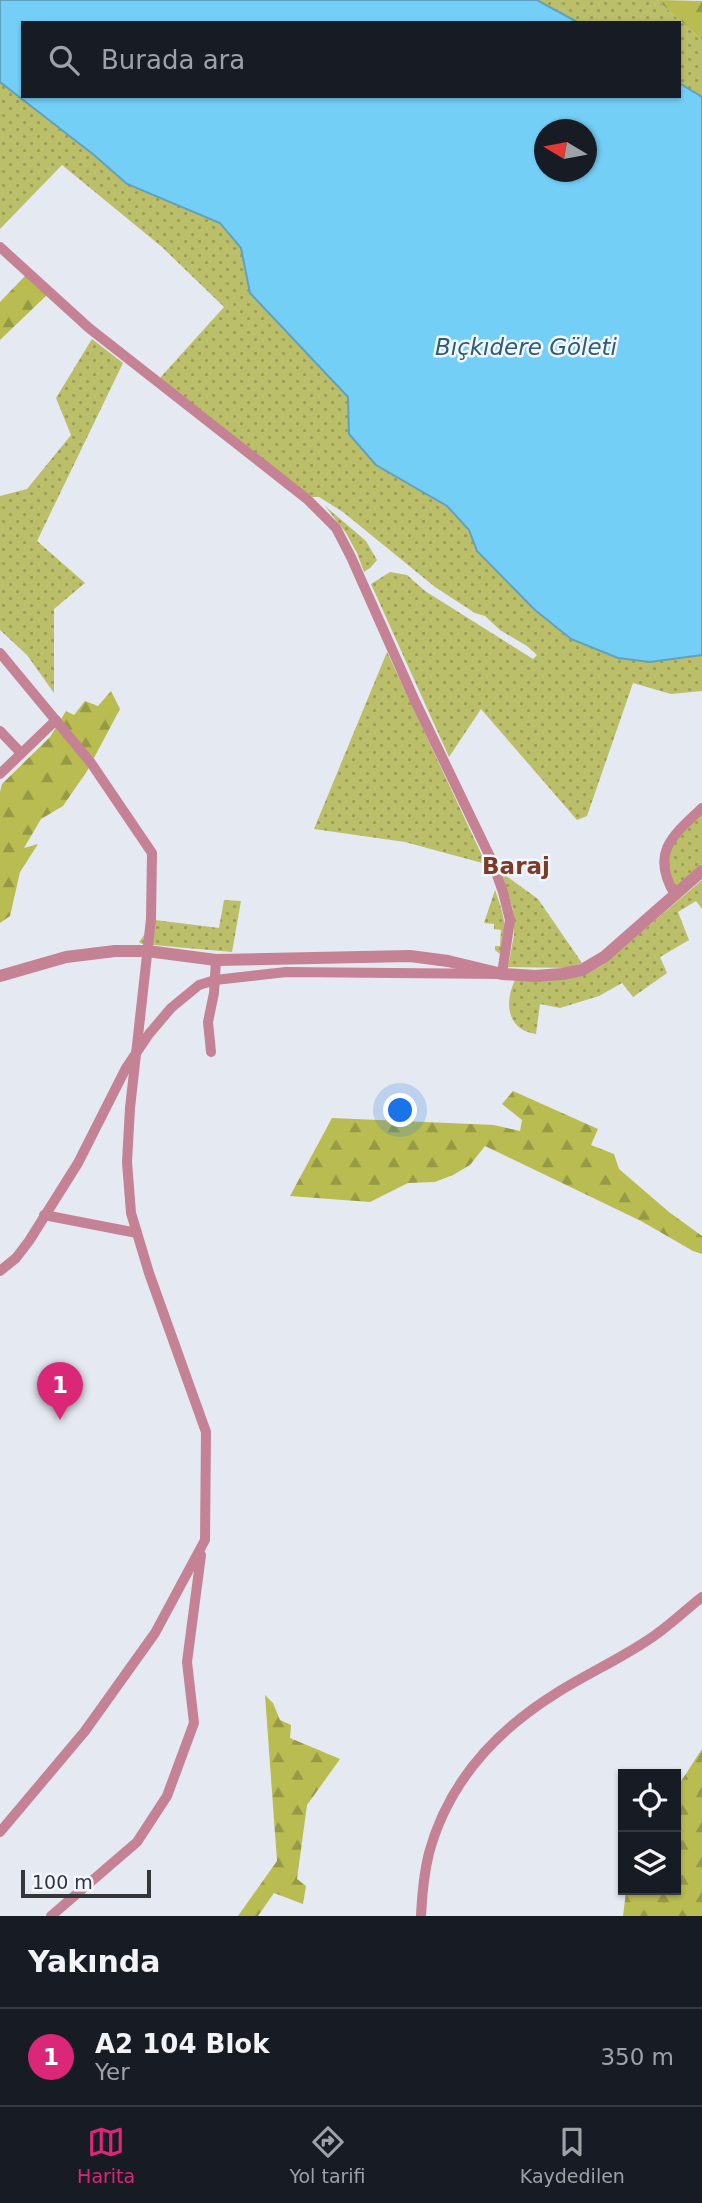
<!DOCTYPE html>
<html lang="tr">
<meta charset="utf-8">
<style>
:root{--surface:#171b24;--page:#20242c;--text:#f1f3f6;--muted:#9ea1a6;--line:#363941;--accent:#db2777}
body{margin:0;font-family:"DejaVu Sans",sans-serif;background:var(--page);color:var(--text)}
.controls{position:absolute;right:21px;bottom:21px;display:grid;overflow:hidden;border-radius:0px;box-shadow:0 2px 5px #0004}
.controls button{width:63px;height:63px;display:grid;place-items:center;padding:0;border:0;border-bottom:2px solid var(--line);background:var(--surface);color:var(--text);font:35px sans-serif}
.compass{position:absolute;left:534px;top:119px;width:63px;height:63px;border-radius:50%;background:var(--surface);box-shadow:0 2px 5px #0004;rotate:280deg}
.scale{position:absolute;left:21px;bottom:18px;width:130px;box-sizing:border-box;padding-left:7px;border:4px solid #343639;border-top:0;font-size:19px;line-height:24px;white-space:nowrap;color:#343639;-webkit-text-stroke:5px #f2f6fe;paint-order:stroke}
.you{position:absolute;left:401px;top:1111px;width:24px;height:24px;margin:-18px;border:5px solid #fff;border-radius:50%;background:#1a73e8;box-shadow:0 0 0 10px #1a73e833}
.badge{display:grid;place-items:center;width:46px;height:46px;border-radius:50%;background:var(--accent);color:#fff;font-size:23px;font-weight:700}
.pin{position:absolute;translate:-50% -58px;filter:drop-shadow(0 2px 4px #0008)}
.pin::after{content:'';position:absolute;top:37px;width:24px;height:21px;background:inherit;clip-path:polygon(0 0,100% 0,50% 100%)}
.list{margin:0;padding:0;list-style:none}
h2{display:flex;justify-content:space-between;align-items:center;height:91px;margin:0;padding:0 28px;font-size:30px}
h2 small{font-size:23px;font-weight:400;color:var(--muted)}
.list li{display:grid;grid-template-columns:46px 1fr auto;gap:21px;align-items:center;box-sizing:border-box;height:98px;padding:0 28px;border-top:2px solid var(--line)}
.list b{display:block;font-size:26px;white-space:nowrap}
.list p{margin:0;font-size:23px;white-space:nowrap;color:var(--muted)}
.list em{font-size:23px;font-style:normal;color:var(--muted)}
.icon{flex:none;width:38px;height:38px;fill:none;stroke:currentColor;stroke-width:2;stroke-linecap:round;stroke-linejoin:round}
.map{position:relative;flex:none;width:702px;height:1916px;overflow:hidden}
.search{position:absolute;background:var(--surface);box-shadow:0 2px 5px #0004;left:21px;right:21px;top:21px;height:77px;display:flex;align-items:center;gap:18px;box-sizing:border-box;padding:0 24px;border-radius:0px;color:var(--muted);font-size:26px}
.sheet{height:189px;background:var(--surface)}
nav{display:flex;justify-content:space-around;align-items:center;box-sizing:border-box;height:98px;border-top:2px solid var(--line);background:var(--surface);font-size:19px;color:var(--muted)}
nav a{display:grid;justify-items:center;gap:4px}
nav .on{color:var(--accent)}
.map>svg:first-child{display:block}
</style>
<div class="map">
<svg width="702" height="1916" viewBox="0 0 702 1916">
<defs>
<pattern id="grass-dots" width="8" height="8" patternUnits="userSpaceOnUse" patternTransform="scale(1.75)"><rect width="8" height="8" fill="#bcbf69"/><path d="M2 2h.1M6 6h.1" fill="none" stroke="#9a9c57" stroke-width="1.8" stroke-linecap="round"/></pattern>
<pattern id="forest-firs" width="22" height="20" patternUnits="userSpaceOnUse" patternTransform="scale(1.75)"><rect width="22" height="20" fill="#b9bc51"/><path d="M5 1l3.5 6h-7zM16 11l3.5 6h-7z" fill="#979a44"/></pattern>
</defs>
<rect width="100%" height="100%" fill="#e5e9f1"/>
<!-- grass -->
<g fill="url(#grass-dots)">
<path d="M537,0H657L702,40V97L679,83V23H579Z"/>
<path d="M0,82L94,155L127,184L220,223L241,248L250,293L348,397L349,434L398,477L447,506L469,530L477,551L650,662L702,655V691L671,694L633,683L587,816L577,820L481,709L449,757L371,584L390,572L407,575L425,591L533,659L537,655L527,646L500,630L485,616L475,613L435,587L343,512L319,497H312L159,379L224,307L162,247L62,165L0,229Z"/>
<path d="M92,339L123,363L37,541L85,583L54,609V693L27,655L0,630V496L27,489L71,435L56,398Z"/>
<path d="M325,506L366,541L377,560L370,568L364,572L357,553L346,533Z"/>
<path d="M387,652L486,864L405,842L314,829Z"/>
<path d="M702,811V864L675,887C654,854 681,835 702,811Z"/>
<path d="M502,873L538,899L582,963L568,968L508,967L514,935L513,910Z"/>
<path d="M702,880V909L696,901L678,912L689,940L660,957L667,973L633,997L622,983L599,996L560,1008L540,1004L536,1034C507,1030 504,1003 515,980L586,974L603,965Z"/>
<path d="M495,890C502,910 511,934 500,954L495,950V946H500L501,930L494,929V924L484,923Z"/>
<path d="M224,900L241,901L232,952L142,944L139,942L155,920L219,928Z"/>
</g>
<!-- forest -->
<g fill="url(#forest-firs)">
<path d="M657,0L702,1V40Z"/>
<path d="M25,276L47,295L0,340V302Z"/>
<path d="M111,691L120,709L87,771L63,806L41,819L24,848L38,844L20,872L10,916L0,923V792L2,784L50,737L66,711L74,715L85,701L98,706Z"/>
<path d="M513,1091L598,1129L591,1145L614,1154L619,1169L669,1212L702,1236V1254L693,1251L641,1221L485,1146L470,1165L453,1175L435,1182L408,1183L370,1202L290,1196L332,1118L494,1125L520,1131L522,1120L502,1104Z"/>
<path d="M265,1695L273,1703L280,1720L291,1725L290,1738L340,1759L307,1805L297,1879L306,1886L303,1904L274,1893L258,1916H238L277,1861Z"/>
<path d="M702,1749V1916H623L626,1892L629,1890H676V1789Z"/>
</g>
<!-- water -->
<path fill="#74cff7" stroke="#61a1be" stroke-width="2" fill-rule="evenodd" d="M0,0H537L579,23H23V96H679V83L702,97V655L650,662L618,658L571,639L535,610L477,551L469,530L447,506L376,465L349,434L348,397L250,293L241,248L220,223L127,184L94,155L0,82ZM544,130H586V172H544Z"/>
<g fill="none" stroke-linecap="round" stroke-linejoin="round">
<!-- minor -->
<g stroke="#c58294" stroke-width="10">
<path d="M0,247L89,328L307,499L336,528L351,557L415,701L492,861L503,892L510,920L502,974L286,972L215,980L199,985L171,1008L149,1034L126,1068L78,1163L29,1241L16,1258L0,1271"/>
<path d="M0,653L91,763L152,853L151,919L130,1108L127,1162L131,1213L149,1273L206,1432L205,1540L155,1633L85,1731L0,1832"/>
<path d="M0,731L21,753"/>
<path d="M0,774L56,720"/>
<path d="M675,895C650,853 672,836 702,808"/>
<path d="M211,1052L208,1022L214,993L216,960"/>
<path d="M44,1215L137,1233"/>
<path d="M51,1916L137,1842L167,1796L194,1723L187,1662L201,1555"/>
<path d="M421,1916C422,1895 424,1873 429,1853C448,1783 496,1731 555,1694C585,1675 618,1660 648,1640C667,1628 684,1611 702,1597"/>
</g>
<!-- tertiary -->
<path stroke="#c58294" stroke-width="12" d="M0,976L66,957L115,951H147L216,960L410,956L448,961L502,974L535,976L562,974L582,970L604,957L702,871"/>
</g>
<g text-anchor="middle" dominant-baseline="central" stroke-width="5" stroke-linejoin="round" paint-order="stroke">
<!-- water labels -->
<g font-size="23" font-style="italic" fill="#2c5e73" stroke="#f2f6fe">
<text x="526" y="347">Bıçkıdere Göleti</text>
</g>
<!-- neighbourhood labels -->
<g font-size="23" font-weight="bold" fill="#7d3a24" stroke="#f2f6fe">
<text x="516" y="866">Baraj</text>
</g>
</g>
</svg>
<div class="controls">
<button><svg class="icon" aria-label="locate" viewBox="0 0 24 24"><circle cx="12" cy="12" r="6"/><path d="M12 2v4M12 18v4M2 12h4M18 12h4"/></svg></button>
<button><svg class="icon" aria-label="layers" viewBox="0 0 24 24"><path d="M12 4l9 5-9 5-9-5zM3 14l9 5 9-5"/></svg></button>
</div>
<svg class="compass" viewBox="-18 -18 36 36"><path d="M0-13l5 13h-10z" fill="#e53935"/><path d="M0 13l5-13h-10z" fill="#9ea1a6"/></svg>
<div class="scale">100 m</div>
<div class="you"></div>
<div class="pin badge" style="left:60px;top:1420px">1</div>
<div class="search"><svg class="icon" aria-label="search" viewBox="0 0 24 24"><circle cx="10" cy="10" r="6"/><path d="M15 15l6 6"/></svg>Burada ara</div>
</div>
<section class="sheet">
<h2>Yakında<small></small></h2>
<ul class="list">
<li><span class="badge">1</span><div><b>A2 104 Blok</b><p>Yer</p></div><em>350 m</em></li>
</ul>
</section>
<nav>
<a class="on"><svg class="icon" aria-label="map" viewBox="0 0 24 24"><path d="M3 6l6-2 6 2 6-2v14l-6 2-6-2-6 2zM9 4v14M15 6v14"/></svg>Harita</a>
<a><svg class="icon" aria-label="directions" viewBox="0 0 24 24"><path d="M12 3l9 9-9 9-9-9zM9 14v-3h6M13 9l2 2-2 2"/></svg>Yol tarifi</a>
<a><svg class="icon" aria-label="saved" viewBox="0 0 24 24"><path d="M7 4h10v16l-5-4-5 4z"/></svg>Kaydedilen</a>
</nav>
